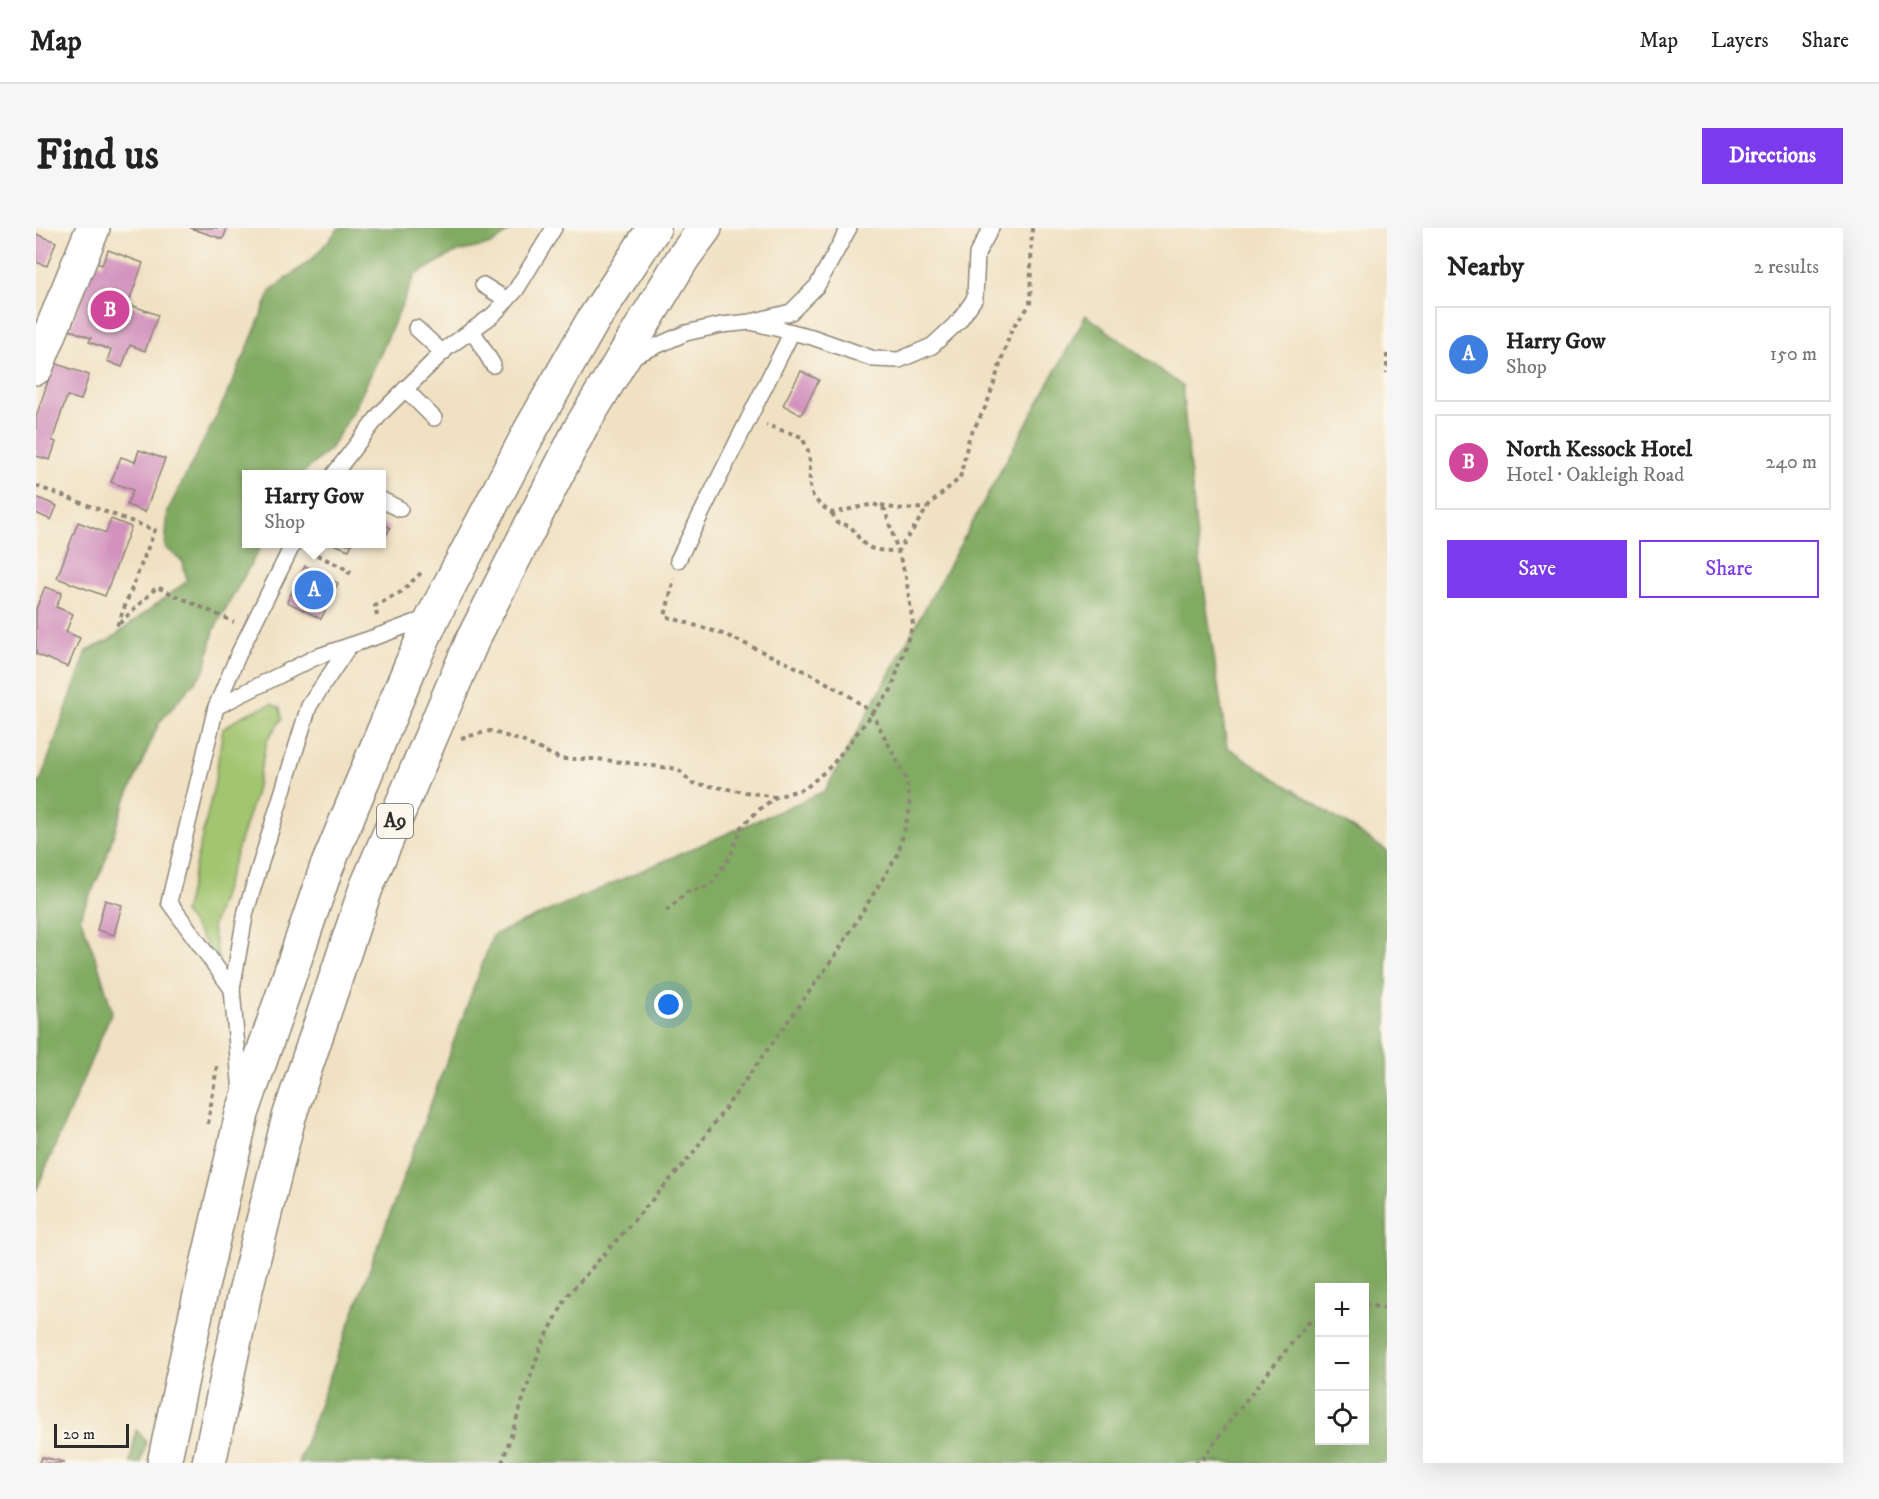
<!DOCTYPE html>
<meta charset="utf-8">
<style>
:root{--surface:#fff;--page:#f6f6f6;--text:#222;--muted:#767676;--line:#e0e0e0;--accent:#7c3aed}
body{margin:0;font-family:"IM FELL DW Pica",serif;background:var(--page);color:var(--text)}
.controls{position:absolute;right:18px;bottom:18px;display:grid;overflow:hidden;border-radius:0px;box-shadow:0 6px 24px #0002}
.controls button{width:54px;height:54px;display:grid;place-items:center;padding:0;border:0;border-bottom:2px solid var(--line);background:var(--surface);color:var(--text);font:30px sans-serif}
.scale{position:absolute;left:18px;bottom:15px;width:75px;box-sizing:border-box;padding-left:6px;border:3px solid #2b2b2b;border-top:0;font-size:16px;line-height:21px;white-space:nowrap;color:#2b2b2b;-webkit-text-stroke:4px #fbf7ec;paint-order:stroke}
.you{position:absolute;left:633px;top:777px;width:21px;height:21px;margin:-15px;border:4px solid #fff;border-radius:50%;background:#1a73e8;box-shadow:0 0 0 9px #1a73e833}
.badge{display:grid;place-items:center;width:39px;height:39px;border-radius:50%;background:var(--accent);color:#fff;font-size:20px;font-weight:700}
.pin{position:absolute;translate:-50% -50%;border:3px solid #fff;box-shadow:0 2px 6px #0006}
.popup{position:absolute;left:206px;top:242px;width:144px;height:78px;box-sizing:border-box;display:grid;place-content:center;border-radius:0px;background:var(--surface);filter:drop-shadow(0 2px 4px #0005);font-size:20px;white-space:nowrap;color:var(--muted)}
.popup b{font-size:22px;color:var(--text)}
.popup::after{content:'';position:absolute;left:50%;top:100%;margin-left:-12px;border:12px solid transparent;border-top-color:var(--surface)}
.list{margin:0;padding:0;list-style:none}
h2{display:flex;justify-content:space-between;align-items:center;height:78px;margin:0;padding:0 24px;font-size:26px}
h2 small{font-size:20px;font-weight:400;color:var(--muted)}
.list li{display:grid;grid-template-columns:39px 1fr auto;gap:18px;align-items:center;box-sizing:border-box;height:96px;margin:0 12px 12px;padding:0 12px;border:2px solid var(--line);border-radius:0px}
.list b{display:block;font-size:22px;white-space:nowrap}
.list p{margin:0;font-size:20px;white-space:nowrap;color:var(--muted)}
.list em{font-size:20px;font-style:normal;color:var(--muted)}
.actions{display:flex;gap:12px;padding:18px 24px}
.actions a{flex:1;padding:14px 0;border:2px solid var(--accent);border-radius:0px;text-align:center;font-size:21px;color:var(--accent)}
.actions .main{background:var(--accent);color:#fff}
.icon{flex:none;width:33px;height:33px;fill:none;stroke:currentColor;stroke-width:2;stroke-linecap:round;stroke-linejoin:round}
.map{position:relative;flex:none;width:1351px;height:1235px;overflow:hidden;border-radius:0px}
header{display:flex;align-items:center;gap:36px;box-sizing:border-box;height:84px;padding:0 30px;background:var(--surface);border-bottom:2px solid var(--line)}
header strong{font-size:28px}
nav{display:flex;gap:33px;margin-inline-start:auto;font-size:21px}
.intro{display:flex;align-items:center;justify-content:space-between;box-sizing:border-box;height:144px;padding:0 36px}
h1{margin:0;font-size:42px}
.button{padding:15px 27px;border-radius:0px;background:var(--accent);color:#fff;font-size:21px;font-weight:700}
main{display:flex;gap:36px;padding:0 36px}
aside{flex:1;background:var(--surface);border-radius:0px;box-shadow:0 6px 24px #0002}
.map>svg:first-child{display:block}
</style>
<header>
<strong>Map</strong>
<nav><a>Map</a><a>Layers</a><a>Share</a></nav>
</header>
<div class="intro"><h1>Find us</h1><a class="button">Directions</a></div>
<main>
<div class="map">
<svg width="1351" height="1235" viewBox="0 0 1351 1235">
<rect width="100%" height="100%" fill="#fbf7ec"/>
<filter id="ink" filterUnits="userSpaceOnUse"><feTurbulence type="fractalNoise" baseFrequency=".0167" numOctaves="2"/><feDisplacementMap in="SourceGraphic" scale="12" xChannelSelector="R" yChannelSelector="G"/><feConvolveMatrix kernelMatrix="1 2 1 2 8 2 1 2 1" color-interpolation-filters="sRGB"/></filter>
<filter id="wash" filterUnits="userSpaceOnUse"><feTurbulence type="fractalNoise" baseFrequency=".008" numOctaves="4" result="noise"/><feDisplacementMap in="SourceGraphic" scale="24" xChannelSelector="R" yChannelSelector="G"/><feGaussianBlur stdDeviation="1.35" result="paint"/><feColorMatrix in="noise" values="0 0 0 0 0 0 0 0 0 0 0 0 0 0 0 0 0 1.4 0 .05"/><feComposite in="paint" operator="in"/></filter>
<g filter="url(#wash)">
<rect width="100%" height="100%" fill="#f0e1c3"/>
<!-- green -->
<path fill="#a2c56f" stroke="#66784d" stroke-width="1.5" d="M235,476L244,480L246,491L231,512L219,567L176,700L183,734L148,685L178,558L187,501L206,488Z"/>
<!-- forest -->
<g fill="#81aa62" stroke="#566a46" stroke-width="1.5" fill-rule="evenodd">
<path d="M302,0H478L456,16L418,25L379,47L345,125L318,182L294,221L266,246H210V316H226L178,402L169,442L123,495L86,581L67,639L44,689L62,736L76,783L0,963V559L5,551L51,423L73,412L151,353L147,334L129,319L132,282L185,179L209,126L235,63L278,29L300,4Z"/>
<path d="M1050,87L1146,158L1161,311L1191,519L1351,623V1235H262L457,707L789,563ZM1284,1060H1328V1212H1284Z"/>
<path d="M100,1202L110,1213L105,1235H94Z"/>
</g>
<g id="blocks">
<!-- building -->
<g fill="#d292bd">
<path d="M154,0H191L187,11Z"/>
<path d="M0,6L20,14L11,38L0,34Z"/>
<path d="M72,22L107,35L92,76L122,87L109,123L94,117L86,139L71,133L75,122L53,114L55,110L34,102L58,34L66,37Z"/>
<path d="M18,135L53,147L45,172L31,168L16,213L20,214L14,232L0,228V189Z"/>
<path d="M765,143L783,152L765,187L747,177Z"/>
<path d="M103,222L129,231L109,284L91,277L97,262L75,254L85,229L99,234Z"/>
<path d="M0,269L21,278L15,292L0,285Z"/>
<path d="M75,291L95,299L69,368L21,350L42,294L70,305Z"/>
<path d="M346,295L354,300L348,312L346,311Z"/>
<path d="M297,316H316L313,322Z"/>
<path d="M269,338L302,355L285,391L251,374Z"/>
<path d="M9,359L26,365L20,379L37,386L30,404L44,410L32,439L0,426V381Z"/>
<path d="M69,672L86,677L78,707L61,702Z"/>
<path d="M6,1229L28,1234V1235H4Z"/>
</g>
</g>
</g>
<g filter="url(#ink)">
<use href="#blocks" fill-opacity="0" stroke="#8e8677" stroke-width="1.5"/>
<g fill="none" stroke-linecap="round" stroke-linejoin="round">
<defs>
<g id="service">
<path d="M447,57L471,72"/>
<path d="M715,94L776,109L838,131L863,132L896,118L923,93L939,70L941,26L955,0"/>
<path d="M380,100L407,125"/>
<path d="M436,102L457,137"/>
<path d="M595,129L650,105L685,97L715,94L755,84L781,58L813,0"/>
<path d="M369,161L398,190"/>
<path d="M298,246L345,185L411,120L457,87L480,62L518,0"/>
<path d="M346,272L364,281"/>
<path d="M642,332L756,104"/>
<path d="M180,479L203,425L257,316"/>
<path d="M196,761L210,683L273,478L313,418"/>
<path d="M205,865L196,761L133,674L180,479L280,429L345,407L394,389"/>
</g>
<path id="tertiary" d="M0,140L57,0"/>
<g id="trunk">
<path d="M128,1235L162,1076L206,886L290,641L375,437L398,387L494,203L556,94L618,0"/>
<path d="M173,1235L208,1069L253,889L330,660L437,411L545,199L647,30L669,0"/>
</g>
</defs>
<!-- service casing -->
<use href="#service" stroke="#8e8677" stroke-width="18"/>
<!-- tertiary casing -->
<use href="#tertiary" stroke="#8e8677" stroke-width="36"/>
<!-- trunk casing -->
<use href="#trunk" stroke="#8e8677" stroke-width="36"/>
<!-- path -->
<g stroke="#8e8677" stroke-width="4" stroke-dasharray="4.5 4.5" stroke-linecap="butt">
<path d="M1351,126V145"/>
<path d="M0,258L119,302L81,398L121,359L198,394"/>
<path d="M845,277L861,281L891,280"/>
<path d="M796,285L801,295L815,298C829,322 835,323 862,323L895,275L924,250L933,210L951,176L976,100L994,77L996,0"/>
<path d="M273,323L314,343L310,350"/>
<path d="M341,388L339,378L365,364L385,345"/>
<path d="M425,510L454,503L486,513L525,531H561L642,541L656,555L739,569"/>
<path d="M630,683L651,664L675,657L695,627L705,599L724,581L740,569L770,560L796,537L855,462L877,396L870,349L849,282L838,276L796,285C765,266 777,257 773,227C772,221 768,214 766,209L730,197"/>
<path d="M172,896L181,838"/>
<path d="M1328,1076L1351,1081"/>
<path d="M466,1235L504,1120L532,1067L654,929L799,728L862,626L874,580L870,550L836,485L812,467L777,447L690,407L629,388L638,351"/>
<path d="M1158,1235L1166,1232L1199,1186L1272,1095L1284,1091"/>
</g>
<!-- service -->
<use href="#service" stroke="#fff" stroke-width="15"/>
<!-- tertiary -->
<use href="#tertiary" stroke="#fff" stroke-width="33"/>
<!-- trunk -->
<use href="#trunk" stroke="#fff" stroke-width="33"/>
</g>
</g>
<g text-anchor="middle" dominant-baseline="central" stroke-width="6" stroke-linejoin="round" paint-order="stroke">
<!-- shield labels -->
<rect fill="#fbf7ec" stroke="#696865" stroke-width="1.5" x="341" y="576" width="36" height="34" rx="4.5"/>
<g font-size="20" font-weight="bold" fill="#2b2b2b">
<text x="359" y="593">A9</text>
</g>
</g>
</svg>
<div class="controls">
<button>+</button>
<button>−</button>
<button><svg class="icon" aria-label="locate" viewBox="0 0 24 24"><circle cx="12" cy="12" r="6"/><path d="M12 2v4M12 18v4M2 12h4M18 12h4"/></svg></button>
</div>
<div class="scale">20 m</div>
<div class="you"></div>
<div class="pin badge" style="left:278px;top:362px;background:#3f7fe0">A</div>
<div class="popup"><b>Harry Gow</b>Shop</div>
<div class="pin badge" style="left:74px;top:82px;background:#d1479c">B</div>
</div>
<aside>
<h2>Nearby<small>2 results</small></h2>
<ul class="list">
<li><span class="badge" style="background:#3f7fe0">A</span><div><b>Harry Gow</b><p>Shop</p></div><em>150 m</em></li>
<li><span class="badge" style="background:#d1479c">B</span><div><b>North Kessock Hotel</b><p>Hotel · Oakleigh Road</p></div><em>240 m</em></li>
</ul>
<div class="actions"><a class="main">Save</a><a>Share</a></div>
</aside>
</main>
